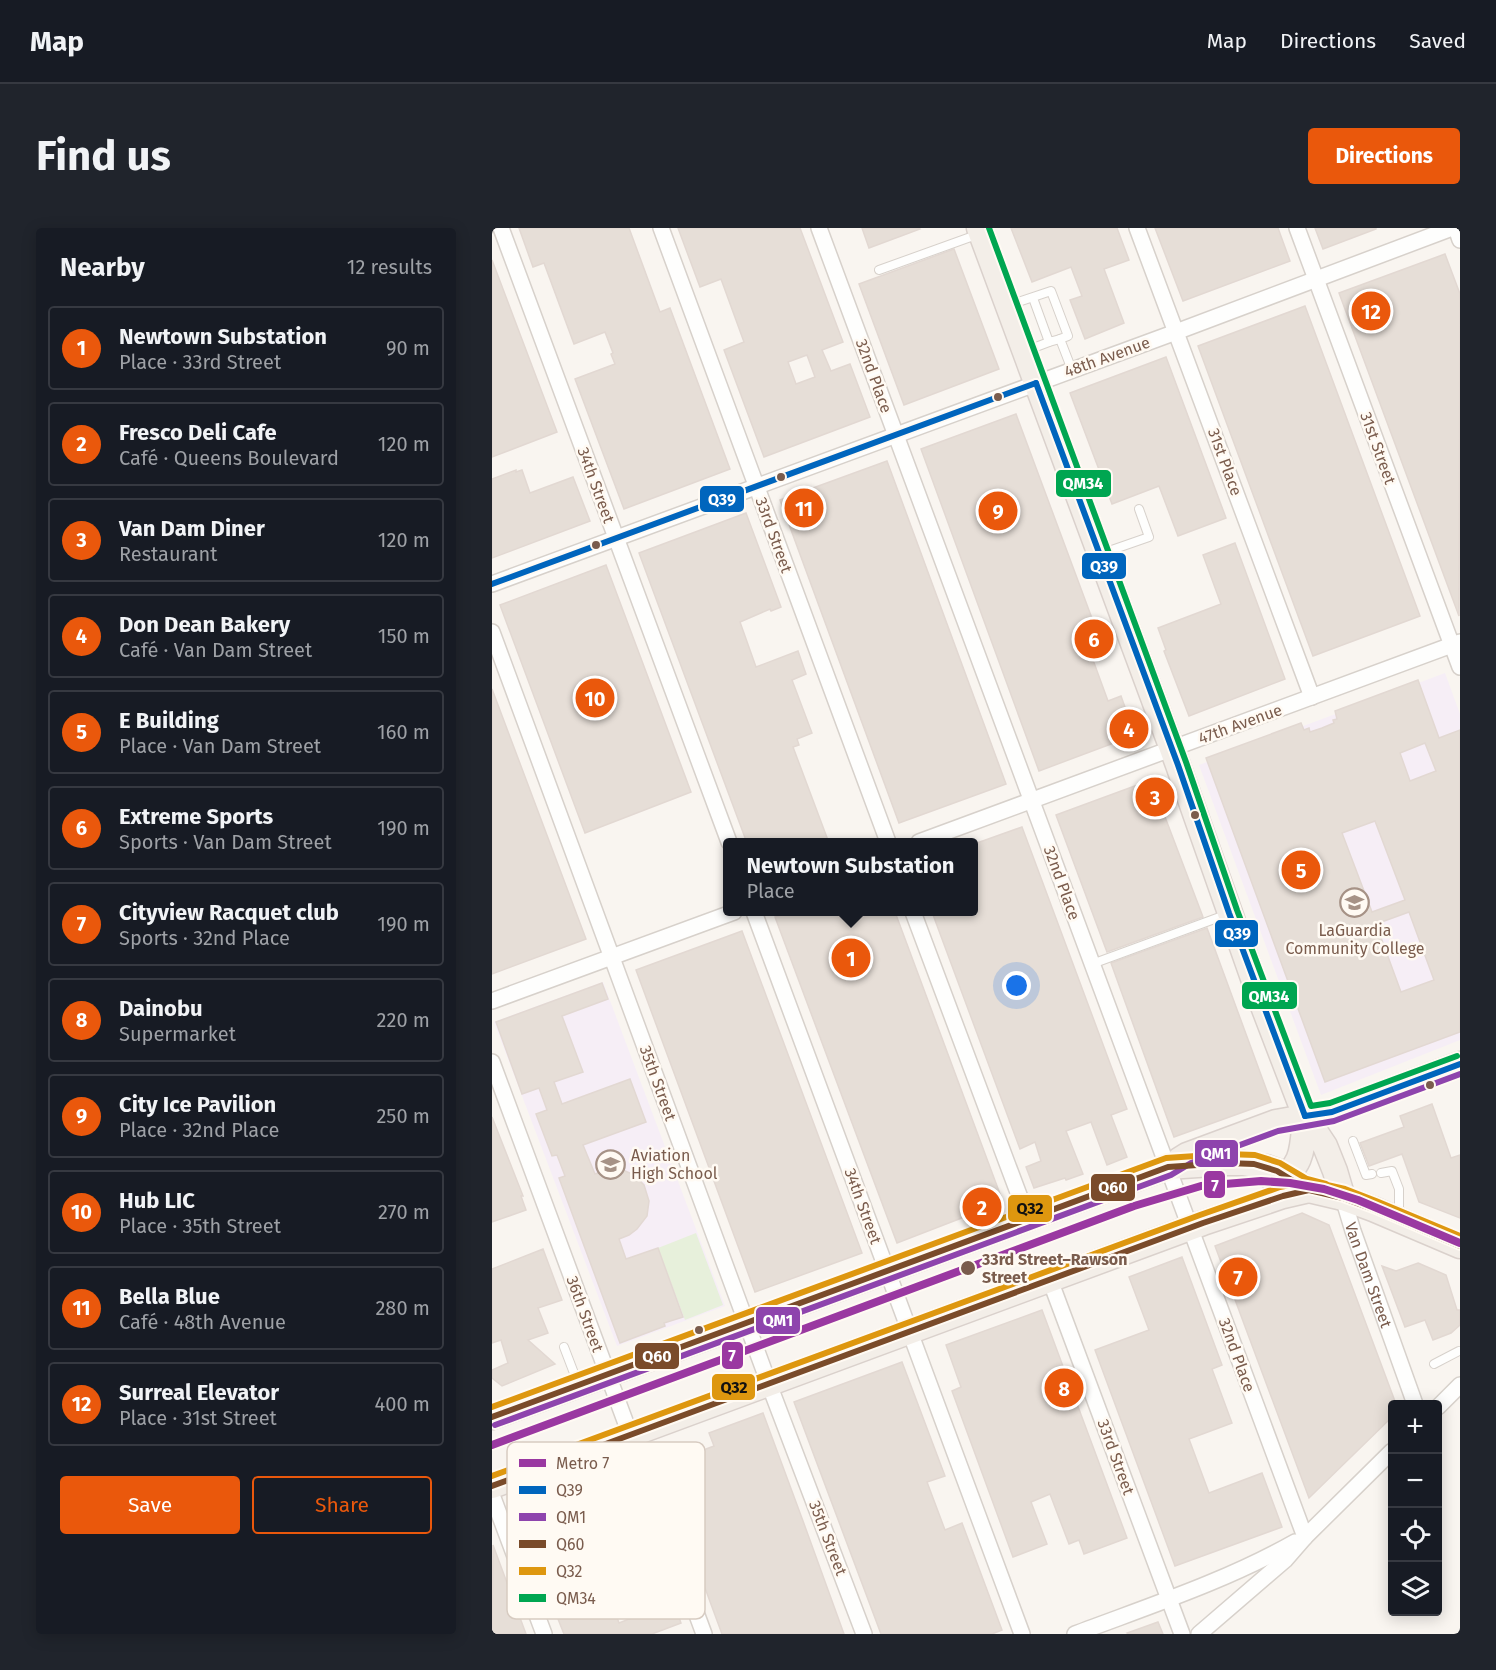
<!DOCTYPE html>
<meta charset="utf-8">
<style>
:root{--surface:#171b24;--page:#20242c;--text:#f1f3f6;--muted:#9ea1a6;--line:#363941;--accent:#ea580c}
body{margin:0;font-family:"Fira Sans",sans-serif;background:var(--page);color:var(--text)}
.controls{position:absolute;right:18px;bottom:18px;display:grid;overflow:hidden;border-radius:6px;box-shadow:0 3px 15px #0003}
.controls button{width:54px;height:54px;display:grid;place-items:center;padding:0;border:0;border-bottom:2px solid var(--line);background:var(--surface);color:var(--text);font:30px sans-serif}
.you{position:absolute;left:525px;top:758px;width:21px;height:21px;margin:-15px;border:4px solid #fff;border-radius:50%;background:#1a73e8;box-shadow:0 0 0 9px #1a73e833}
.badge{display:grid;place-items:center;width:39px;height:39px;border-radius:50%;background:var(--accent);color:#fff;font-size:20px;font-weight:700}
.pin{position:absolute;translate:-50% -50%;border:3px solid #fff;box-shadow:0 2px 6px #0006}
.popup{position:absolute;left:231px;top:610px;width:255px;height:78px;box-sizing:border-box;display:grid;place-content:center;border-radius:6px;background:var(--surface);filter:drop-shadow(0 2px 4px #0005);font-size:20px;white-space:nowrap;color:var(--muted)}
.popup b{font-size:22px;color:var(--text)}
.popup::after{content:'';position:absolute;left:50%;top:100%;margin-left:-12px;border:12px solid transparent;border-top-color:var(--surface)}
.list{margin:0;padding:0;list-style:none}
h2{display:flex;justify-content:space-between;align-items:center;height:78px;margin:0;padding:0 24px;font-size:26px}
h2 small{font-size:20px;font-weight:400;color:var(--muted)}
.list li{display:grid;grid-template-columns:39px 1fr auto;gap:18px;align-items:center;box-sizing:border-box;height:84px;margin:0 12px 12px;padding:0 12px;border:2px solid var(--line);border-radius:6px}
.list b{display:block;font-size:22px;white-space:nowrap}
.list p{margin:0;font-size:20px;white-space:nowrap;color:var(--muted)}
.list em{font-size:20px;font-style:normal;color:var(--muted)}
.actions{display:flex;gap:12px;padding:18px 24px}
.actions a{flex:1;padding:14px 0;border:2px solid var(--accent);border-radius:6px;text-align:center;font-size:21px;color:var(--accent)}
.actions .main{background:var(--accent);color:#fff}
.icon{flex:none;width:33px;height:33px;fill:none;stroke:currentColor;stroke-width:2;stroke-linecap:round;stroke-linejoin:round}
.map{position:relative;flex:none;width:968px;height:1406px;overflow:hidden;border-radius:6px}
header{display:flex;align-items:center;gap:36px;box-sizing:border-box;height:84px;padding:0 30px;background:var(--surface);border-bottom:2px solid var(--line)}
header strong{font-size:28px}
nav{display:flex;gap:33px;margin-inline-start:auto;font-size:21px}
.intro{display:flex;align-items:center;justify-content:space-between;box-sizing:border-box;height:144px;padding:0 36px}
h1{margin:0;font-size:42px}
.button{padding:15px 27px;border-radius:6px;background:var(--accent);color:#fff;font-size:21px;font-weight:700}
main{display:flex;gap:36px;padding:0 36px}
aside{flex:1;background:var(--surface);border-radius:6px;box-shadow:0 3px 15px #0003}
.map>svg:first-child{display:block}
</style>
<header>
<strong>Map</strong>
<nav><a>Map</a><a>Directions</a><a>Saved</a></nav>
</header>
<div class="intro"><h1>Find us</h1><a class="button">Directions</a></div>
<main>
<aside>
<h2>Nearby<small>12 results</small></h2>
<ul class="list">
<li><span class="badge">1</span><div><b>Newtown Substation</b><p>Place · 33rd Street</p></div><em>90 m</em></li>
<li><span class="badge">2</span><div><b>Fresco Deli Cafe</b><p>Café · Queens Boulevard</p></div><em>120 m</em></li>
<li><span class="badge">3</span><div><b>Van Dam Diner</b><p>Restaurant</p></div><em>120 m</em></li>
<li><span class="badge">4</span><div><b>Don Dean Bakery</b><p>Café · Van Dam Street</p></div><em>150 m</em></li>
<li><span class="badge">5</span><div><b>E Building</b><p>Place · Van Dam Street</p></div><em>160 m</em></li>
<li><span class="badge">6</span><div><b>Extreme Sports</b><p>Sports · Van Dam Street</p></div><em>190 m</em></li>
<li><span class="badge">7</span><div><b>Cityview Racquet club</b><p>Sports · 32nd Place</p></div><em>190 m</em></li>
<li><span class="badge">8</span><div><b>Dainobu</b><p>Supermarket</p></div><em>220 m</em></li>
<li><span class="badge">9</span><div><b>City Ice Pavilion</b><p>Place · 32nd Place</p></div><em>250 m</em></li>
<li><span class="badge">10</span><div><b>Hub LIC</b><p>Place · 35th Street</p></div><em>270 m</em></li>
<li><span class="badge">11</span><div><b>Bella Blue</b><p>Café · 48th Avenue</p></div><em>280 m</em></li>
<li><span class="badge">12</span><div><b>Surreal Elevator</b><p>Place · 31st Street</p></div><em>400 m</em></li>
</ul>
<div class="actions"><a class="main">Save</a><a>Share</a></div>
</aside>
<div class="map">
<svg width="968" height="1406" viewBox="0 0 968 1406">
<rect width="100%" height="100%" fill="#f9f5f0"/>
<!-- education -->
<g fill="#f6eef6">
<path d="M953,445L968,486V812L829,867L707,537Z"/>
<path d="M111,754L233,1078L125,1118L2,794Z"/>
</g>
<!-- green -->
<path fill="#e7f0db" d="M204,1005L231,1077L193,1092L166,1020Z"/>
<!-- building -->
<g fill="#e6ded7" stroke="#e2d8d2" stroke-width="1.5" fill-rule="evenodd">
<path d="M27,0H137L168,84L178,80L238,241L132,281L83,151L123,136L119,126L121,125L113,104L82,116L52,35L41,39Z"/>
<path d="M186,0H308L351,114L330,122L339,143L358,136L378,189L272,229L232,122L252,114L229,51L208,59ZM315,127L323,149L304,156L296,134Z"/>
<path d="M370,0H427L428,1L377,20Z"/>
<path d="M519,0H625L637,32L612,41L632,95L593,111L578,72L590,68L579,39L540,54Z"/>
<path d="M663,0H786L798,33L691,73Z"/>
<path d="M823,0H884V1L831,21Z"/>
<path d="M462,21L507,141L412,177L367,56Z"/>
<path d="M953,26L968,66L967,388L847,65Z"/>
<path d="M0,32L65,204L0,229Z"/>
<path d="M813,78L928,388L821,428L706,118Z"/>
<path d="M674,129L734,290L686,308L667,258L620,276L578,165Z"/>
<path d="M524,186L614,428L601,432L616,473L629,468L643,507L547,543L429,221Z"/>
<path d="M395,233L514,556L407,595L288,272Z"/>
<path d="M24,242V244L30,242L38,265L81,249L98,293L0,330V251Z"/>
<path d="M254,285L289,379L279,383L278,381L248,394L264,439L306,423L314,446L300,452L320,505L305,511L307,517L301,519L337,615H255L147,325Z"/>
<path d="M743,315L793,451L697,488L672,423L674,422L666,400L729,376L711,327Z"/>
<path d="M114,337L199,564L93,605L8,377Z"/>
<path d="M926,452L947,510L968,502V804L833,854L714,530L809,495L812,502L817,500L818,504L830,500L842,495L841,492L845,491L843,483ZM933,515L944,543L918,553L908,525ZM883,593L913,672L880,684L850,605ZM917,684L942,752L909,764L884,696Z"/>
<path d="M0,461L94,711L0,746Z"/>
<path d="M659,552L711,689L615,724L564,587Z"/>
<path d="M530,599L635,881L619,887L635,929L615,937L599,894L574,903L591,946L574,952L573,950L542,960L534,939L549,933L543,914L528,921L440,684H482V616Z"/>
<path d="M299,684H403L511,974L405,1015L283,689Z"/>
<path d="M715,700L779,874L682,909L619,735Z"/>
<path d="M250,703L370,1025L263,1064L144,742Z"/>
<path d="M110,755L116,771L70,788L91,844L62,854L70,876L138,851L154,894L91,917L103,946L115,942H131L142,947L152,957L157,973L155,988L145,1001L137,1007L127,1011L134,1031L166,1020L191,1089L172,1095L173,1098L128,1115L67,950L73,948L65,927L60,928L44,886L55,882L47,860L30,866L4,794Z"/>
<path d="M940,876L959,930L968,927V990L927,974L910,926L877,938L868,915L912,899L908,888Z"/>
<path d="M0,889L31,968H29L34,982L0,994Z"/>
<path d="M810,985L837,997L904,1176H900V1189L817,1270L723,1018Z"/>
<path d="M51,1021L70,1072L46,1080L56,1105L36,1112L63,1136L10,1158L0,1150V1142L16,1135L9,1112L0,1115V1041Z"/>
<path d="M690,1029L730,1137L720,1141L740,1195L697,1211L717,1265L770,1245L790,1299L683,1338L603,1122L657,1102L637,1049Z"/>
<path d="M926,1035L954,1047L965,1082H968V1097L959,1105L941,1112L933,1092L913,1099L890,1038L904,1043Z"/>
<path d="M550,1082L635,1310L592,1326L587,1312L577,1316L558,1266L539,1274L555,1316L521,1329L460,1163L469,1159L454,1117Z"/>
<path d="M410,1134L453,1248L435,1254L453,1302L470,1295L510,1402L500,1406H389L302,1174Z"/>
<path d="M271,1185L311,1293L352,1406H230L206,1341H207L169,1238L222,1218L217,1205Z"/>
<path d="M131,1238L189,1395L160,1406H72L60,1376L113,1356L96,1311L43,1330L31,1298L72,1282L68,1272L103,1259L100,1250ZM138,1354L150,1386L127,1395L115,1362Z"/>
<path d="M1,1317L34,1406H0Z"/>
<path d="M666,1394L671,1406H636L635,1405Z"/>
</g>
<g fill="none" stroke-linecap="round" stroke-linejoin="round">
<defs>
<g id="lane">
<path d="M387,42L487,6"/>
<path d="M541,70L557,114L568,111"/>
<path d="M517,77L559,63L576,108L568,111L580,142"/>
<path d="M536,122L557,114"/>
<path d="M611,325L657,309L647,281"/>
<path d="M600,736L736,686"/>
<path d="M861,913L874,947L880,946"/>
<path d="M889,945L900,943L907,961V987"/>
<path d="M72,1119L85,1153"/>
<path d="M942,1136L967,1123"/>
</g>
<g id="street">
<path d="M9,0L237,614"/>
<path d="M169,0L396,614"/>
<path d="M327,0L813,1309"/>
<path d="M645,0L820,469"/>
<path d="M805,0L968,439"/>
<path d="M964,0L968,12"/>
<path d="M0,356L684,104L960,0"/>
<path d="M0,404L277,1156L372,1406"/>
<path d="M427,614L968,414"/>
<path d="M262,684L530,1406"/>
<path d="M421,684L536,991"/>
<path d="M0,773L242,684"/>
<path d="M0,834L212,1406"/>
<path id="s1" d="M851,970L861,1003L923,1176"/>
<path d="M558,1052L690,1406"/>
<path d="M946,1179L968,1157"/>
<path d="M0,1267L52,1406"/>
<path d="M583,1406C657,1378 734,1353 803,1314"/>
<path d="M707,1406L793,1332L813,1309L900,1223"/>
</g>
<g id="primary">
<path d="M487,0L686,537L769,773L813,888L833,918L843,943L851,970"/>
<path d="M687,932L695,927L784,894L840,884L968,836"/>
<path d="M783,955C813,938 810,919 813,888"/>
<path d="M0,1189L676,939L735,935H751L774,939L785,943L817,962L851,970L881,981L968,1018"/>
<path d="M0,1258L711,995L791,968L817,962"/>
</g>
</defs>
<!-- lane casing -->
<use href="#lane" stroke="#d7d1cb" stroke-width="10"/>
<!-- street casing -->
<use href="#street" stroke="#d7d1cb" stroke-width="18"/>
<!-- primary casing -->
<use href="#primary" stroke="#dad1cc" stroke-width="27"/>
<!-- lane -->
<use href="#lane" stroke="#fefefd" stroke-width="8"/>
<!-- street -->
<use href="#street" stroke="#fefefd" stroke-width="15"/>
<!-- primary -->
<use href="#primary" stroke="#f3eee8" stroke-width="24"/>
<defs>
<g id="bus-1">
<path d="M544,155L686,537L737,685L813,888"/>
<path d="M0,356L544,155"/>
<path d="M813,888L840,884L968,836"/>
</g>
<path id="bus-2" d="M3,1197L679,947L699,935L786,903L842,893L968,846"/>
<g id="bus-3">
<path d="M0,1189L676,939L735,935L762,936L785,943L811,959L831,965"/>
<path d="M0,1258L711,995L791,968L817,962L851,970L881,981L968,1018"/>
</g>
<g id="bus-4">
<path d="M0,1179L674,930L734,926L763,927L788,935L815,951L834,956"/>
<path d="M0,1248L708,987L788,959L817,953L853,961L884,973L968,1008"/>
</g>
<path id="bus-5" d="M497,0L694,534L745,682L819,878L838,875L965,828"/>
</defs>
<!-- bus-1 casing -->
<use href="#bus-1" stroke="#fffaf3" stroke-width="10"/>
<!-- bus-2 casing -->
<use href="#bus-2" stroke="#fffaf3" stroke-width="10"/>
<!-- bus-3 casing -->
<use href="#bus-3" stroke="#fffaf3" stroke-width="10"/>
<!-- bus-4 casing -->
<use href="#bus-4" stroke="#fffaf3" stroke-width="10"/>
<!-- bus-5 casing -->
<use href="#bus-5" stroke="#fffaf3" stroke-width="10"/>
<!-- bus-1 -->
<use href="#bus-1" stroke="#0065bd" stroke-width="6"/>
<!-- bus-2 -->
<use href="#bus-2" stroke="#8e44ad" stroke-width="6"/>
<!-- bus-3 -->
<use href="#bus-3" stroke="#7a4b2a" stroke-width="6"/>
<!-- bus-4 -->
<use href="#bus-4" stroke="#de970f" stroke-width="6"/>
<!-- bus-5 -->
<use href="#bus-5" stroke="#00a651" stroke-width="6"/>
<defs>
<path id="metro-1" d="M0,1217L642,978L709,958L769,953L798,955L832,961L866,972L968,1015"/>
</defs>
<!-- metro-1 casing -->
<use href="#metro-1" stroke="#fffaf3" stroke-width="12"/>
<!-- metro-1 -->
<use href="#metro-1" stroke="#9a38a1" stroke-width="8"/>
</g>
<!-- icons -->
<defs>
<symbol id="university-ring" viewBox="-11 -11 22 22"><circle r="9.5" fill="#fffaf3" stroke="#a69286" stroke-width="1.5"/><path d="M0-5L7-2L0 1L-7-2ZM-4 1L0 2.5L4 1V4Q0 6-4 4Z" fill="#a69286"/></symbol>
<symbol id="school-ring" viewBox="-11 -11 22 22"><circle r="9.5" fill="#fffaf3" stroke="#a69286" stroke-width="1.5"/><path d="M0-5L7-2L0 1L-7-2ZM-4 1L0 2.5L4 1V4Q0 6-4 4Z" fill="#a69286"/></symbol>
</defs>
<g fill-rule="evenodd">
<use href="#university-ring" x="846" y="658" width="33" height="33"/>
<use href="#school-ring" x="102" y="920" width="33" height="33"/>
</g>
<!-- markers -->
<g fill="#7a5c4d" stroke="#fffaf3" stroke-width="2">
<circle cx="506" cy="169" r="5"/>
<circle cx="289" cy="249" r="5"/>
<circle cx="104" cy="317" r="5"/>
<circle cx="703" cy="587" r="5"/>
<circle cx="938" cy="857" r="5"/>
<circle cx="476" cy="1040" r="8"/>
<circle cx="207" cy="1102" r="5"/>
</g>
<g text-anchor="middle" dominant-baseline="central" stroke-width="5" stroke-linejoin="round" paint-order="stroke">
<!-- street labels -->
<g font-size="16" fill="#7a5c4d" stroke="#fffaf3">
<text transform="translate(615 129) rotate(-20)">48th Avenue</text>
<text transform="translate(382 148) rotate(70)">32nd Place</text>
<text transform="translate(886 220) rotate(70)">31st Street</text>
<text transform="translate(733 234) rotate(70)">31st Place</text>
<text transform="translate(104 257) rotate(70)">34th Street</text>
<text transform="translate(282 307) rotate(70)">33rd Street</text>
<text transform="translate(748 496) rotate(-20)">47th Avenue</text>
<text transform="translate(570 655) rotate(70)">32nd Place</text>
<text transform="translate(166 855) rotate(70)">35th Street</text>
<text transform="translate(371 978) rotate(70)">34th Street</text>
<text stroke="none"><textPath href="#s1" startOffset="81">Van Dam Street</textPath></text>
<text transform="translate(93 1086) rotate(70)">36th Street</text>
<text transform="translate(745 1127) rotate(70)">32nd Place</text>
<text transform="translate(624 1229) rotate(70)">33rd Street</text>
<text transform="translate(336 1310) rotate(69)">35th Street</text>
</g>
<!-- poi labels -->
<g font-size="16" fill="#7a5c4d" stroke="#fffaf3">
<text x="863" y="702">LaGuardia<tspan x="863" dy="18">Community College</tspan></text>
<text x="139" y="927" text-anchor="start">Aviation<tspan x="139" dy="18">High School</tspan></text>
</g>
<!-- stop labels -->
<g font-size="16" font-weight="bold" fill="#7a5c4d" stroke="#fffaf3" text-anchor="start">
<text x="490" y="1031">33rd Street–Rawson<tspan x="490" dy="18">Street</tspan></text>
</g>
</g>
<!-- legend -->
<rect x="15" y="1214" width="198" height="177" rx="9" fill="#fffaf3" stroke="#d7cbc1" stroke-width="1.5"/>
<rect x="27" y="1231" width="27" height="8" fill="#9a38a1"/>
<rect x="27" y="1258" width="27" height="8" fill="#0065bd"/>
<rect x="27" y="1285" width="27" height="8" fill="#8e44ad"/>
<rect x="27" y="1312" width="27" height="8" fill="#7a4b2a"/>
<rect x="27" y="1339" width="27" height="8" fill="#de970f"/>
<rect x="27" y="1366" width="27" height="8" fill="#00a651"/>
<g font-size="16" fill="#7a5c4d">
<text x="64" y="1241">Metro 7</text>
<text x="64" y="1268">Q39</text>
<text x="64" y="1295">QM1</text>
<text x="64" y="1322">Q60</text>
<text x="64" y="1349">Q32</text>
<text x="64" y="1376">QM34</text>
</g>
<g stroke="#fffaf3" stroke-width="2">
<rect x="563" y="241" width="57" height="29" rx="6" fill="#00a651"/>
<rect x="207" y="257" width="46" height="28" rx="6" fill="#0065bd"/>
<rect x="589" y="324" width="46" height="28" rx="6" fill="#0065bd"/>
<rect x="722" y="691" width="45" height="29" rx="6" fill="#0065bd"/>
<rect x="749" y="753" width="57" height="29" rx="6" fill="#00a651"/>
<rect x="702" y="911" width="45" height="29" rx="6" fill="#8e44ad"/>
<rect x="711" y="942" width="23" height="29" rx="6" fill="#9a38a1"/>
<rect x="598" y="945" width="46" height="29" rx="6" fill="#7a4b2a"/>
<rect x="515" y="966" width="46" height="29" rx="6" fill="#de970f"/>
<rect x="263" y="1078" width="46" height="29" rx="6" fill="#8e44ad"/>
<rect x="229" y="1113" width="23" height="29" rx="6" fill="#9a38a1"/>
<rect x="142" y="1114" width="46" height="28" rx="6" fill="#7a4b2a"/>
<rect x="219" y="1145" width="45" height="28" rx="6" fill="#de970f"/>
</g>
<g font-size="16" text-anchor="middle" font-weight="bold" fill="#fff">
<text x="591" y="261">QM34</text>
<text x="230" y="277">Q39</text>
<text x="612" y="344">Q39</text>
<text x="745" y="711">Q39</text>
<text x="777" y="774">QM34</text>
<text x="724" y="931">QM1</text>
<text x="723" y="963">7</text>
<text x="621" y="965">Q60</text>
<text x="286" y="1098">QM1</text>
<text x="240" y="1133">7</text>
<text x="165" y="1134">Q60</text>
</g>
<g font-size="16" text-anchor="middle" font-weight="bold" fill="#111">
<text x="538" y="986">Q32</text>
<text x="242" y="1165">Q32</text>
</g>
</svg>
<div class="controls">
<button>+</button>
<button>−</button>
<button><svg class="icon" aria-label="locate" viewBox="0 0 24 24"><circle cx="12" cy="12" r="6"/><path d="M12 2v4M12 18v4M2 12h4M18 12h4"/></svg></button>
<button><svg class="icon" aria-label="layers" viewBox="0 0 24 24"><path d="M12 4l9 5-9 5-9-5zM3 14l9 5 9-5"/></svg></button>
</div>
<div class="you"></div>
<div class="pin badge" style="left:359px;top:730px">1</div>
<div class="popup"><b>Newtown Substation</b>Place</div>
<div class="pin badge" style="left:490px;top:979px">2</div>
<div class="pin badge" style="left:663px;top:569px">3</div>
<div class="pin badge" style="left:637px;top:501px">4</div>
<div class="pin badge" style="left:809px;top:642px">5</div>
<div class="pin badge" style="left:602px;top:411px">6</div>
<div class="pin badge" style="left:746px;top:1049px">7</div>
<div class="pin badge" style="left:572px;top:1160px">8</div>
<div class="pin badge" style="left:506px;top:283px">9</div>
<div class="pin badge" style="left:103px;top:470px">10</div>
<div class="pin badge" style="left:312px;top:280px">11</div>
<div class="pin badge" style="left:879px;top:83px">12</div>
</div>
</main>
